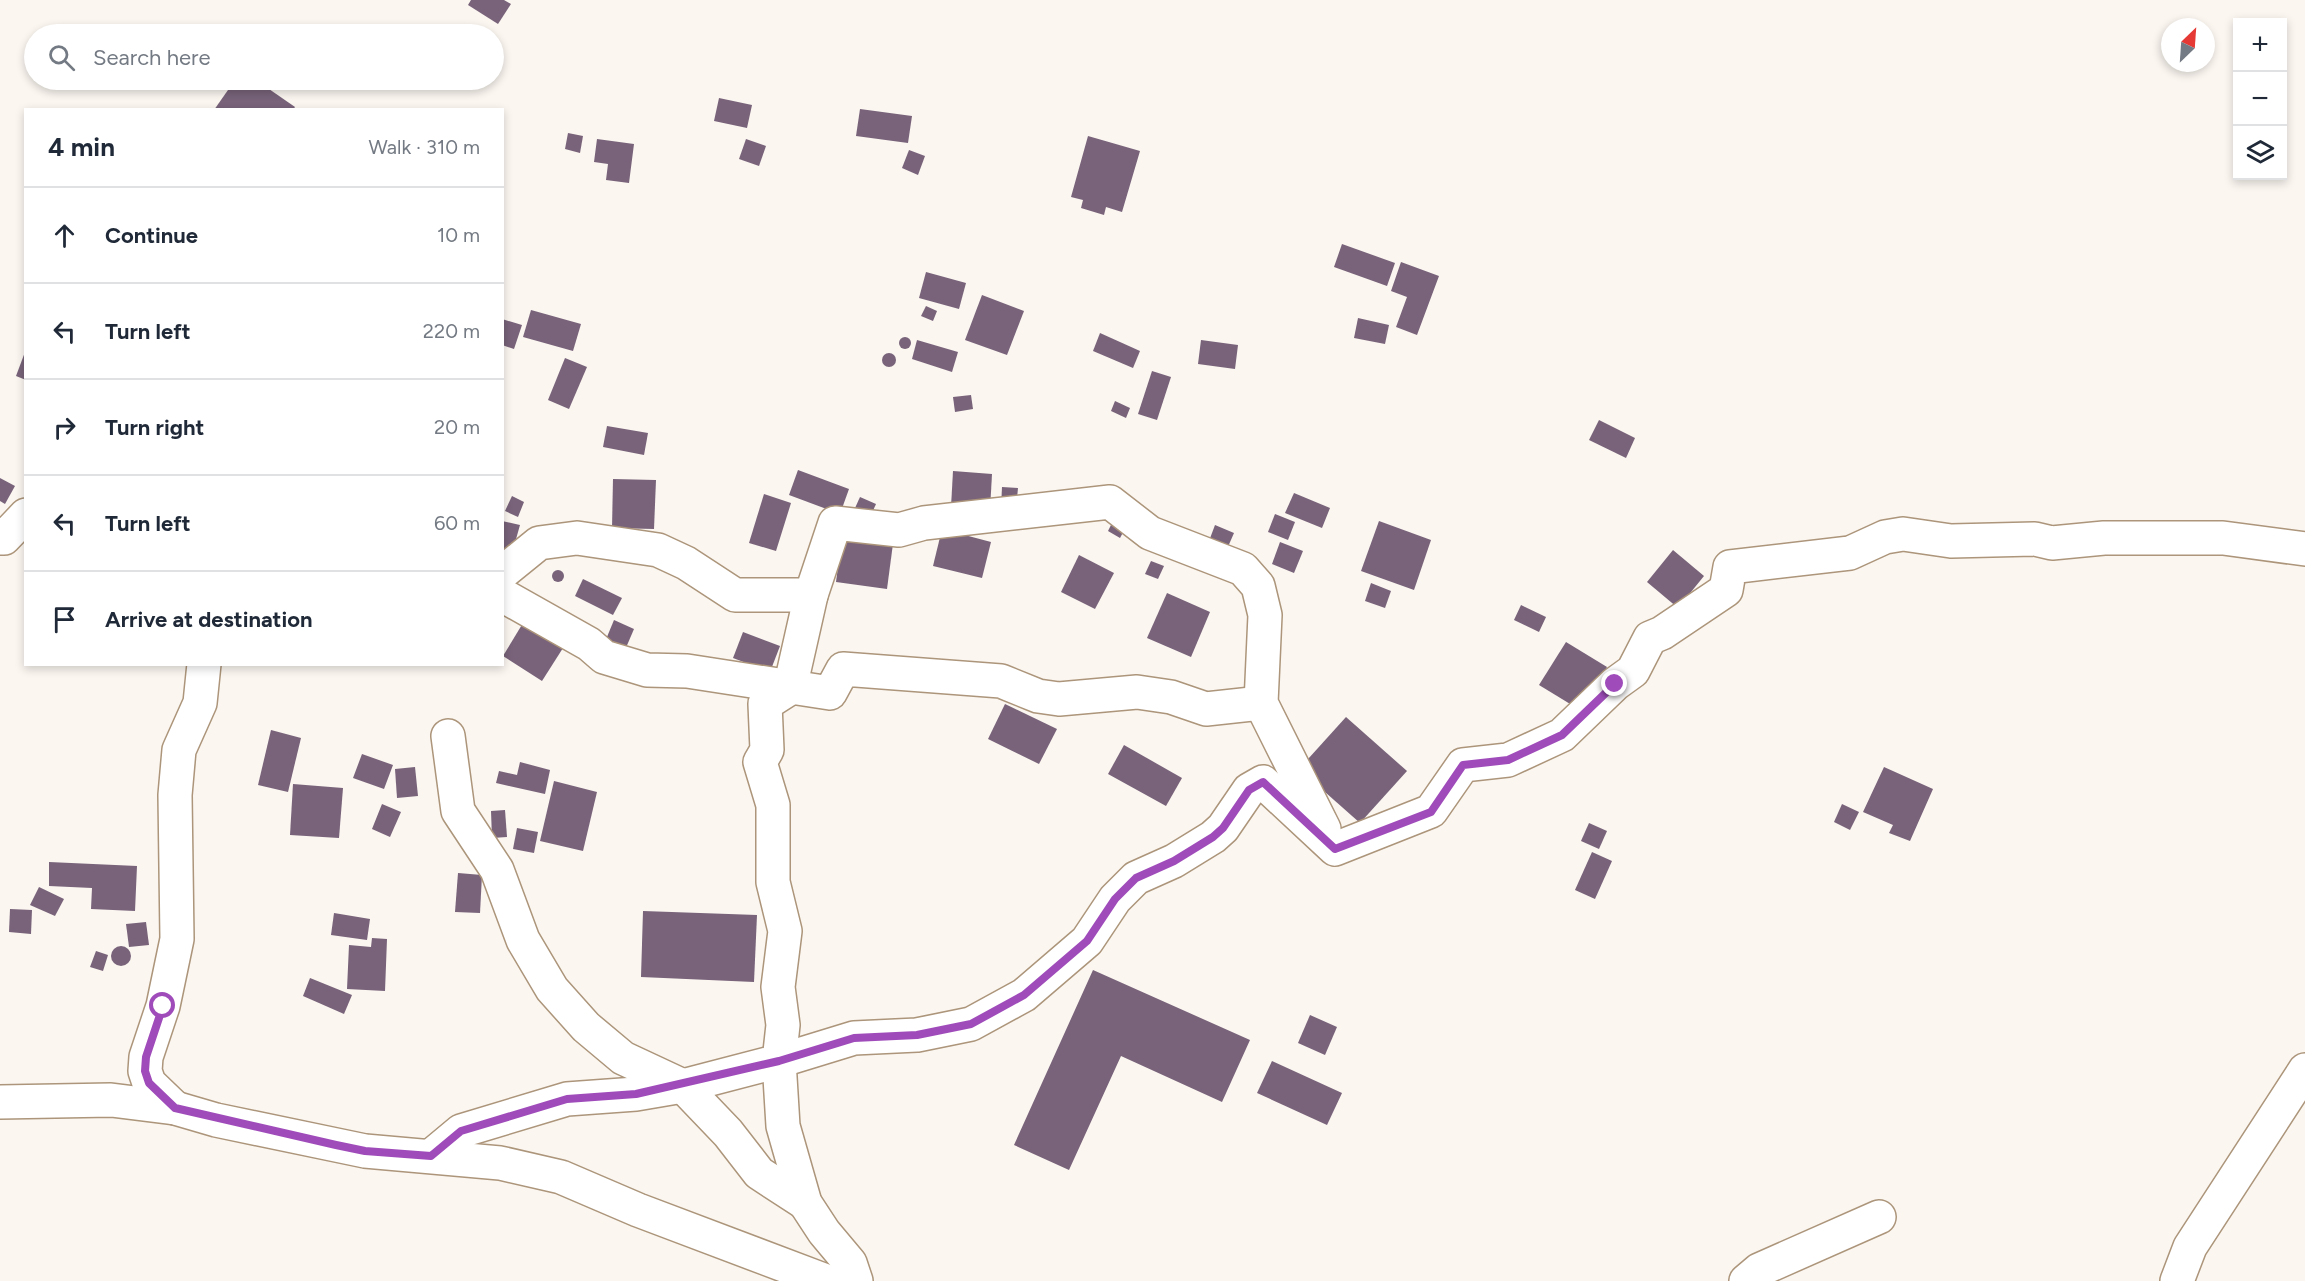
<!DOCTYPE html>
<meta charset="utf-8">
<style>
:root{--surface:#fff;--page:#f2f2f3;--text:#1f2937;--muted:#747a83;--line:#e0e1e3}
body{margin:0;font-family:Figtree,sans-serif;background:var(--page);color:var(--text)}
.controls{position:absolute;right:18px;top:18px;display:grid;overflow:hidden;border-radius:0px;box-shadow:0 3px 9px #0003}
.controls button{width:54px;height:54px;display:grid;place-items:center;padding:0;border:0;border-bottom:2px solid var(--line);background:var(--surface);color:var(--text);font:30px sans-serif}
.compass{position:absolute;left:2161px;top:18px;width:54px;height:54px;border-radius:50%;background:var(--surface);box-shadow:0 3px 9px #0003;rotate:25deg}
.stop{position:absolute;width:18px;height:18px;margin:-14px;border:4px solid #9f4cba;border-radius:50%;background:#fff}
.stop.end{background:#9f4cba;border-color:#fff;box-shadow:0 2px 6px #0008}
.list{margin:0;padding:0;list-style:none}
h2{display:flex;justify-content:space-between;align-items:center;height:78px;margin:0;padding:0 24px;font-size:26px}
h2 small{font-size:20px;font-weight:400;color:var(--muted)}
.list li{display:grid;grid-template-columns:39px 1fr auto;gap:18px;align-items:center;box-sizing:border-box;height:96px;padding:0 24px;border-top:2px solid var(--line)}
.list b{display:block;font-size:22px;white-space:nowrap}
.list em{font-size:20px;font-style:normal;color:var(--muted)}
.icon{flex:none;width:33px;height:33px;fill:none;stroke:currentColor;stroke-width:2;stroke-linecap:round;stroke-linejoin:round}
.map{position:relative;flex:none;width:2305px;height:1281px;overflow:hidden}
.search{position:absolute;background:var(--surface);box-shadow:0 3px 9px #0003;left:24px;top:24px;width:480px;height:66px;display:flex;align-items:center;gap:15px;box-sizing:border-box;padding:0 21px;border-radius:33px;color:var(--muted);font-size:22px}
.panel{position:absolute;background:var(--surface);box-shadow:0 3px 9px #0003;left:24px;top:108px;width:480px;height:558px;border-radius:0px}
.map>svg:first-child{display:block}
</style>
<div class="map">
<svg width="2305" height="1281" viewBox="0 0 2305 1281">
<rect width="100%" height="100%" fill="#fbf6f0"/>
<!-- building -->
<g fill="#78637a">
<path d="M471,0H504L511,4L498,24L468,5Z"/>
<path d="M235,80H256L295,107L293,110H214Z"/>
<path d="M719,98L752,105L747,128L714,121Z"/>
<path d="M860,109L912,116L908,143L856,136Z"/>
<path d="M568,133L583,136L580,153L565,149Z"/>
<path d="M1088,136L1140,151L1122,212L1106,207L1104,215L1081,208L1083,200L1071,197Z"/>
<path d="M597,139L634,144L629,183L606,180L608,164L594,162Z"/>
<path d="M746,139L766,146L759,166L739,159Z"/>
<path d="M909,150L925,156L918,175L902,168Z"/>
<path d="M1342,244L1395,263L1387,286L1334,267Z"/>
<path d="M1401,262L1439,276L1417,335L1396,327L1407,297L1391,291Z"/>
<path d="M926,272L966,283L959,309L919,298Z"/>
<path d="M982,295L1024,311L1007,355L965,340Z"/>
<path d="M926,306L937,311L933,321L921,316Z"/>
<path d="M531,310L581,324L573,351L523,337Z"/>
<path d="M1358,318L1389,325L1385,344L1354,338Z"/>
<path d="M502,319L522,325L514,349L502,345Z"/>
<path d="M1100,333L1140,351L1133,368L1093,351Z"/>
<circle cx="905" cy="343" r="6"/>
<path d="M917,340L958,352L952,372L912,359Z"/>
<path d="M1201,340L1238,345L1235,369L1198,364Z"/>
<path d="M25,352H26V380L16,376Z"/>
<circle cx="889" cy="360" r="7"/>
<path d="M565,358L587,367L569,409L548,400Z"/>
<path d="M1152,371L1171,377L1157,420L1138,414Z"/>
<path d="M971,395L973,409L955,412L953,397Z"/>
<path d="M1115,401L1130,408L1126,418L1111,411Z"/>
<path d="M1599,420L1635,438L1626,458L1589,440Z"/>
<path d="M607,426L648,433L644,455L603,447Z"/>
<path d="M798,470L849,489L840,514L789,495Z"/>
<path d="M953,471L992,474L990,510L951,507Z"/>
<path d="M0,478L15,486L5,504L0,501Z"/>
<path d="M613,479L656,480L654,529L612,528Z"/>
<path d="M1002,487L1018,488L1016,509L1001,508Z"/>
<path d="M1294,493L1330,508L1322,528L1285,513Z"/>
<path d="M764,494L791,503L776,551L749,543Z"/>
<path d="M512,496L524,502L518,517L505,511Z"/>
<path d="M860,497L876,504L867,524L851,517Z"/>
<path d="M1275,514L1295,522L1288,540L1268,532Z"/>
<path d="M1114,519L1127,525L1120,538L1108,531Z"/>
<path d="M502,521L520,525L509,564L502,562Z"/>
<path d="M1379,521L1431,540L1414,590L1361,571Z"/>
<path d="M1215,525L1234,533L1224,556L1206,549Z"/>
<path d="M843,529L894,536L887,589L836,582Z"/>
<path d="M942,529L991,542L982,578L933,566Z"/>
<path d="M1280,542L1303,551L1294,573L1272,564Z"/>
<path d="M1673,550L1704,576L1678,608L1647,582Z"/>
<path d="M1079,555L1114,573L1095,609L1061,592Z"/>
<path d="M1151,561L1164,566L1158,579L1145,574Z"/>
<circle cx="558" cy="576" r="6"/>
<path d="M583,579L622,598L613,615L575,596Z"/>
<path d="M1371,583L1391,591L1385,608L1365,601Z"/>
<path d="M1167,593L1210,612L1191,657L1147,638Z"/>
<path d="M1521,605L1546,617L1539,632L1514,620Z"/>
<path d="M614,620L634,629L622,657L602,649Z"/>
<path d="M523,623L563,648L542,681L503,656Z"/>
<path d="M743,632L780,646L770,672L733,658Z"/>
<path d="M1566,642L1607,667L1580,710L1539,685Z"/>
<path d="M1005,704L1057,729L1039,764L988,739Z"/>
<path d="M1346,717L1407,771L1360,823L1299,769Z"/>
<path d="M271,730L301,738L288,792L258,785Z"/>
<path d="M1124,745L1182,778L1166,806L1108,774Z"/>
<path d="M362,754L393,765L384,789L353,778Z"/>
<path d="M520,762L550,770L545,794L496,783L499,771L517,775Z"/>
<path d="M415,767L418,796L397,798L395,769Z"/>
<path d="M1884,767L1933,789L1910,841L1889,833L1893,825L1863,812Z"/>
<path d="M554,781L597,792L583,851L540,841Z"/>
<path d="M293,784L343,788L339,838L290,835Z"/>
<path d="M382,804L401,812L390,837L372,829Z"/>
<path d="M1842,804L1859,812L1850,830L1834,822Z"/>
<path d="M505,810L507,837L492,838L491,811Z"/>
<path d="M1589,823L1607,831L1599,849L1581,841Z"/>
<path d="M517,828L538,832L534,853L513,849Z"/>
<path d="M1592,852L1612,861L1595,899L1575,890Z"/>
<path d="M49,862L137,866L135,911L91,909L92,888L49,886Z"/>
<path d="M458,873L482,875L480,913L455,912Z"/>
<path d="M39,887L64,899L55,916L30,905Z"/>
<path d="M10,909L32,910L31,934L9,932Z"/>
<path d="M643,911L757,915L754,982L641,977Z"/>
<path d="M334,913L370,919L367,940L331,935Z"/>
<path d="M146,922L149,945L129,947L126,924Z"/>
<path d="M372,938L387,939L385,991L347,989L349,945L371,947Z"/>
<circle cx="121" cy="956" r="10"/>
<path d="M96,951L108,955L103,971L90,967Z"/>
<path d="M1093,970L1250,1040L1222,1102L1121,1056L1069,1170L1014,1145Z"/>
<path d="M310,978L352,995L344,1014L303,996Z"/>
<path d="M1310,1015L1337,1027L1325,1055L1298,1043Z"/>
<path d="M1272,1061L1342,1093L1327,1125L1257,1093Z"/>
</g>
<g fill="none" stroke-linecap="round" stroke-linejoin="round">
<defs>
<g id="minor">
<path d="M0,538H4L26,515"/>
<path d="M502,573L539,543L577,538L658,550L686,563L735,595H811L835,523L899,530L924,523L1110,502L1150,533L1243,569L1258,586L1265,615L1261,703L1324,829"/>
<path d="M502,595L589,644L604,657L647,670L687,671L830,693L843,669L1001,681L1038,696L1059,699L1137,692L1171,697L1206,709L1261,703"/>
<path d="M811,595L790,688L765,704L767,750L760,762L773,805V882L785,931L778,987L783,1025L779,1061L783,1126L805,1203L824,1232L850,1263L856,1281"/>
<path d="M448,736L458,811L497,870L523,940L552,989L586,1027L623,1058L683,1086L728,1133L759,1173L805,1203"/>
<path d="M0,1102L111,1100L175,1108L216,1120L365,1151L500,1163L561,1177L638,1210L826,1281"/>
<path d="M175,1108L149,1083L145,1071L146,1057L163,1006L177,939L175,795L179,750L200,703L204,664"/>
<path d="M431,1156L461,1131L567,1099L636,1094L683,1086L779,1061L854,1038L917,1035L971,1024L1024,995L1087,941L1115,899L1136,878L1174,861L1213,837L1223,828L1249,790L1263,782L1335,849L1431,811L1463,765L1508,760L1562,735L1615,684L1633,671L1650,638L1662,633L1726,590L1730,567L1850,553L1885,537L1903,534L1951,541L2035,539L2052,543L2104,538H2223L2305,549"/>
<path d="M1746,1281L1759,1270L1879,1217"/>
<path d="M2177,1281L2190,1247L2305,1070"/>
</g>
</defs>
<!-- minor casing -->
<use href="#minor" stroke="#ac957a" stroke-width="36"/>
<!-- minor -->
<use href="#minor" stroke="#fff" stroke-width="33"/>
</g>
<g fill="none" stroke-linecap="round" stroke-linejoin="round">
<!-- route -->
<path stroke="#9f4cba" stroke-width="8" d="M163,1006L146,1057L145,1071L149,1083L175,1108L336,1145L365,1151L431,1156L461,1131L567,1099L636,1094L779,1061L854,1038L917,1035L971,1024L1024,995L1087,941L1115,899L1136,878L1174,861L1213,837L1223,828L1249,790L1263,782L1335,849L1431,812L1463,765L1508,760L1562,735L1615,684"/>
</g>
</svg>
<div class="controls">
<button>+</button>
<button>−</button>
<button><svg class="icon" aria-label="layers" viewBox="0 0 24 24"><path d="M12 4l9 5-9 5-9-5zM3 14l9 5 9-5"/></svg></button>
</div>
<svg class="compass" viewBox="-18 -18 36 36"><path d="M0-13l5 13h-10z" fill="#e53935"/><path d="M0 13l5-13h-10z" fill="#747a83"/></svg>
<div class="stop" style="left:163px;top:1006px"></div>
<div class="stop end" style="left:1615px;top:684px"></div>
<div class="search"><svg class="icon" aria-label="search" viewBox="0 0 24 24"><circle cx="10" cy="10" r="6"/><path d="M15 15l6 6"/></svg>Search here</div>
<section class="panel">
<h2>4 min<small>Walk · 310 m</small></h2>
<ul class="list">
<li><svg class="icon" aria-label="ahead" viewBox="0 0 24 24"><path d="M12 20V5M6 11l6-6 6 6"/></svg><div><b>Continue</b></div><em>10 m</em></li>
<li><svg class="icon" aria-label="left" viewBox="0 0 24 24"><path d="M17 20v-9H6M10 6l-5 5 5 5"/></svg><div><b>Turn left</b></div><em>220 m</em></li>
<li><svg class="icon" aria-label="right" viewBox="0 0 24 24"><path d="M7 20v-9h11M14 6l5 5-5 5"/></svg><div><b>Turn right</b></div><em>20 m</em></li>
<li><svg class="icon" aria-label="left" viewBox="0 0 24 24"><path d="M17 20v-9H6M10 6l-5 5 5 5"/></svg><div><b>Turn left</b></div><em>60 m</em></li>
<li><svg class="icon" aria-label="arrive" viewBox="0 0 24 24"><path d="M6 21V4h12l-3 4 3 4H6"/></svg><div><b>Arrive at destination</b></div></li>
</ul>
</section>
</div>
